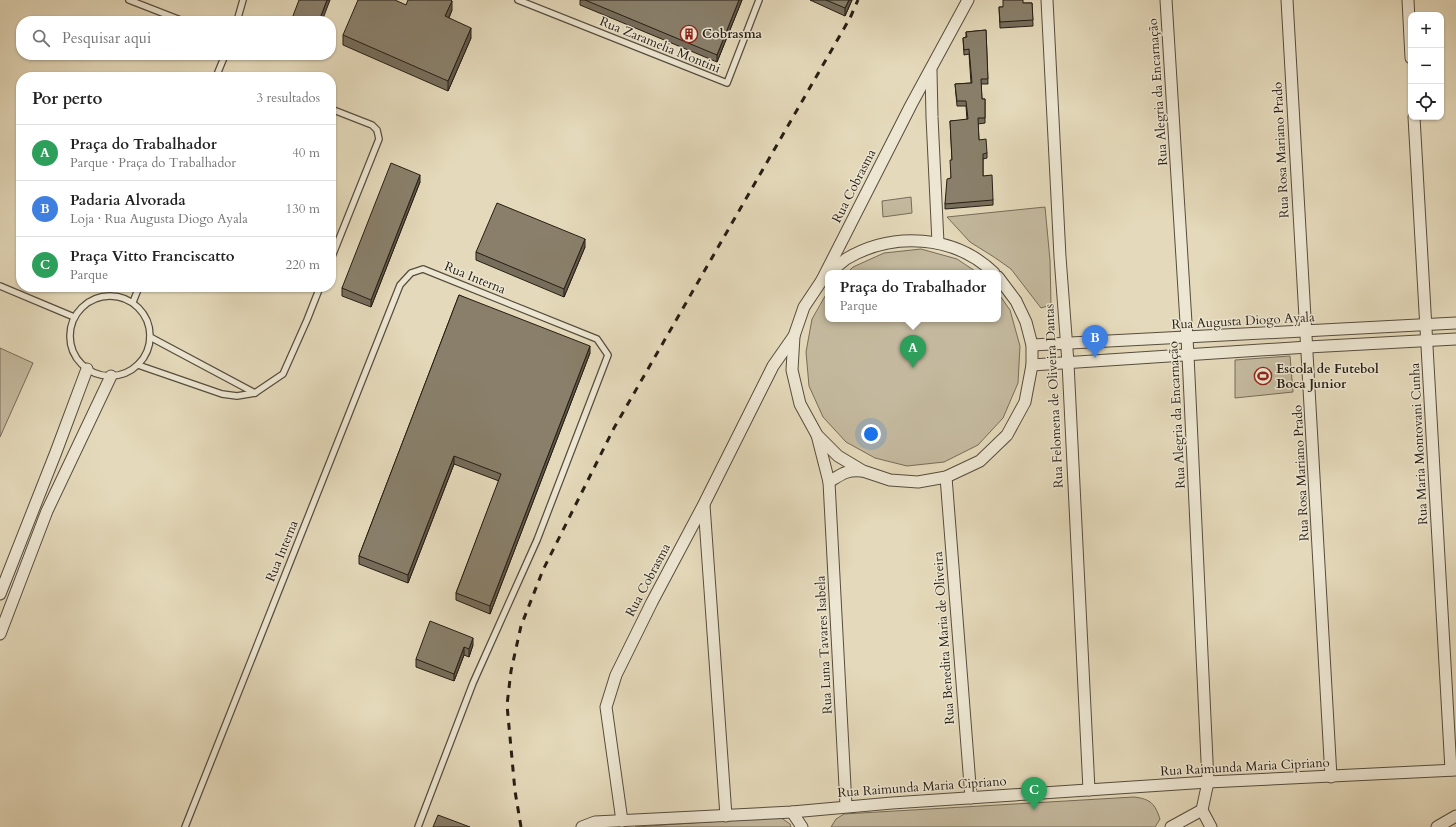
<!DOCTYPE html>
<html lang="pt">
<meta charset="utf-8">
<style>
:root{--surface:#fff;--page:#f6f6f6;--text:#222;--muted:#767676;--line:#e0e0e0;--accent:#2563eb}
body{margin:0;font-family:Cardo,serif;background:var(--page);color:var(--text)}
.controls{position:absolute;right:12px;top:12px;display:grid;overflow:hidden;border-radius:8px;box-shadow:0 1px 3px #0004}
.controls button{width:36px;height:36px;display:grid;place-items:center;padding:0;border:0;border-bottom:1px solid var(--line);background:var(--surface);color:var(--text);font:20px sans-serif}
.you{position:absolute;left:871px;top:434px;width:14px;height:14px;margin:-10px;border:3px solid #fff;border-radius:50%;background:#1a73e8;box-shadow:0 0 0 6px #1a73e833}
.badge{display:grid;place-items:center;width:26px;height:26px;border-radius:50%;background:var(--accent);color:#fff;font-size:13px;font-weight:700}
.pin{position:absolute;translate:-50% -33px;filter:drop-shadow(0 1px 2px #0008)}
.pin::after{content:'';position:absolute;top:21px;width:14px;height:12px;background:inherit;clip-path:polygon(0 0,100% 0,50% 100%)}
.popup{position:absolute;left:825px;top:270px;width:176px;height:52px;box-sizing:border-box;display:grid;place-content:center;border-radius:8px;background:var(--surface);filter:drop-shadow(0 1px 3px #0005);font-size:13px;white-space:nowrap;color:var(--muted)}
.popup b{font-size:15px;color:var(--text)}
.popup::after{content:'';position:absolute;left:50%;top:100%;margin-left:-8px;border:8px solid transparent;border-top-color:var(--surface)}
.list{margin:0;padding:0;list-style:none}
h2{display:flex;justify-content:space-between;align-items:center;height:52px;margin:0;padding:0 16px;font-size:17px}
h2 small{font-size:13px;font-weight:400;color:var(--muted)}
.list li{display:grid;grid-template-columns:26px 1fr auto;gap:12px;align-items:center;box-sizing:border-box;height:56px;padding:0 16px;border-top:1px solid var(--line)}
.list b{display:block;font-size:15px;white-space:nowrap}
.list p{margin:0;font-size:13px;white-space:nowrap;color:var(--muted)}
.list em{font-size:13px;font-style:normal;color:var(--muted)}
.icon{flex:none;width:22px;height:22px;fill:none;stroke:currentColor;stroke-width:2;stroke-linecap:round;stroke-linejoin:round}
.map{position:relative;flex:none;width:1456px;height:827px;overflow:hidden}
.search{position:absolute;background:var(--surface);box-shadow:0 1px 3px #0004;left:16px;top:16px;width:320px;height:44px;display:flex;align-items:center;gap:10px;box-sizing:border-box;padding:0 14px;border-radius:16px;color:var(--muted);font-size:15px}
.panel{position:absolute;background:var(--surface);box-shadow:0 1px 3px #0004;left:16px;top:72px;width:320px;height:220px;border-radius:16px}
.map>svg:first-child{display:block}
</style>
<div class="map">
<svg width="1456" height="827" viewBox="0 0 1456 827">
<rect width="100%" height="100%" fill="#e4d9ba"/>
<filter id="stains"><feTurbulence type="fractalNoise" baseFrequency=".005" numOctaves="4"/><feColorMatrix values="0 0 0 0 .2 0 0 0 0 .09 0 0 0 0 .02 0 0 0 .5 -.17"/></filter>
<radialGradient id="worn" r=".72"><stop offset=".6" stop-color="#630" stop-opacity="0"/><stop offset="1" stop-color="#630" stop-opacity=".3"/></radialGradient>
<!-- green -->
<g fill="#c4b99e" stroke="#766c59">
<path d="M911,197L912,213L883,217L882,201Z"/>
<path d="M1045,207L1050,260L1051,305L1041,308L1011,269L994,257L970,242L947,217Z"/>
<path d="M921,249L957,259L978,273H847L853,267L884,253Z"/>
<path d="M828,291V319H998V293L1010,310L1020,346L1018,383L1003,418L978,445L944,462L907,466L875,458L846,442L823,417L809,386L806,352L812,319Z"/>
<path d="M0,348L33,363L0,437Z"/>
<path d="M1290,356L1293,392L1235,398V360Z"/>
<path d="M1134,797C1151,799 1155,804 1160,819L1155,827H831L836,819L844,814Z"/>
<path d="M780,817L790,824L791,827H635Z"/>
</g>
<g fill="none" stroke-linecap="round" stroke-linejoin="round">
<defs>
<g id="service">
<path d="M129,0L183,21"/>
<path d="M518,0L727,83L759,0"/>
<path d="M237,21L243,0"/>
<path d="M216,77L225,55"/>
<path d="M331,109L372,125L377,130L379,139L331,259"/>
<path d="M0,286L74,317"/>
<circle cx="110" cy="336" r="40"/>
<path d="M133,302L139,287"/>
<path d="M150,337L255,393"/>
<path d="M138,365L222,394L237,396L255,393L283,374L307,320L320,287"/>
<path d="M185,827L400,285L411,273L423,269L597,339L608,355L537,540L473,683L418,827"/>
</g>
<g id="minor">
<path d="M1047,0L1060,257L1068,363L1089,790"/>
<path d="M1166,0L1188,355L1208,782L1202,810L1211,827"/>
<path d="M1287,0L1331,777"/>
<path d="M1408,0L1411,58"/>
<path d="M931,71L932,117L938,243"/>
<path d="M1414,117L1451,770"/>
<path d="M830,273C835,268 841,263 846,259C893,231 955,235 994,273"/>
<path d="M828,275L822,280L804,307L794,336L792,370L800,404L817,435L838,456L863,471L890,480L918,482L946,477L980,461L1007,435L1025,402L1032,365V345L1026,322L1016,301L998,277"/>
<path d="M822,280L911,105L968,0"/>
<path d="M1032,345L1456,323"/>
<path d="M1032,365L1308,347L1456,339"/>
<path d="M817,435L829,482L846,806"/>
<path d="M946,477L971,798"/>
<path d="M829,482C842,474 846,470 861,471"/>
<path d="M704,505L726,816"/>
<path d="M0,594L56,452L87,369"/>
<path d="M0,634L47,511L111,376"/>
<path d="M792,812L802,827"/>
<path d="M622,821L606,707L616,675L652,602L704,504L773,366L794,336"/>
<path d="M582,827L595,822L792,812L892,803L1208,782L1456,770"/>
<path d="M1171,827L1202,810"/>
<path d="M1437,827L1456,816"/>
</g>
</defs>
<!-- service casing -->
<use href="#service" stroke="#564d3e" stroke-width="8"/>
<!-- minor casing -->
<use href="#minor" stroke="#564d3e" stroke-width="13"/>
<!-- service -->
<use href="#service" stroke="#ede6d2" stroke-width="5.5"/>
<!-- minor -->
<use href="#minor" stroke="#ede6d2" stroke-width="11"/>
<!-- rail -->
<path stroke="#271e14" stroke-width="3" stroke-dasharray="7 7" stroke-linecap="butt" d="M521,827L515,791L507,705L511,671L521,626L543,570L614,428L850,18L858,0"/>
</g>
<!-- wall -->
<g fill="#766d5b" stroke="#271e14">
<path d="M580,0H742L717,62L580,5Z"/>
<path d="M810,0H852L845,16Z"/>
<path d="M1023,3H1032L1033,26L1000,28L999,7H1003Z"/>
<path d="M406,5L452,10L449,18L471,38L448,91L343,45V35Z"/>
<path d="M986,30L988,84H981L982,99H985V123L978,124L979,140L987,153V158L983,159V176L993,200V205L945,209V204L951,178L952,160L950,121L967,120L966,106H957L955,84L971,83L969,54L964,55L963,38L966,37V32Z"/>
<path d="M420,182L371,307L342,296V288Z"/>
<path d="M585,247L564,297L476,260V252Z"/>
<path d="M459,295L590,353L490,614L456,600V593L499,481L454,464L408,583L359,564V556Z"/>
<path d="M473,645L469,657L464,655L454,681L416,667V659Z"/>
</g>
<!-- shaded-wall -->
<g fill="#60594a" stroke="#271e14">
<path d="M327,0H330L322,21H319Z"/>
<path d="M739,0H742L717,62V55Z"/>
<path d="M849,0H852L845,16V8Z"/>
<path d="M452,1V10L445,26V16Z"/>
<path d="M471,28V38L448,91V81Z"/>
<path d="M420,175V182L371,307V300Z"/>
<path d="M585,239V247L564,297V289Z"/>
<path d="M590,346V353L490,614V606Z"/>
<path d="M454,456V464L408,583V575Z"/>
<path d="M473,638V645L469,657V649Z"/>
<path d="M464,647V655L454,681V674Z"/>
</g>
<!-- building -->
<g fill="#897f6a" stroke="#271e14">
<path d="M299,0H327L319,21H291Z"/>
<path d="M358,0H395L406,5L408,0H451L452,1L445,16L471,28L448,81L343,35Z"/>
<path d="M585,0H739L717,55Z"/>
<path d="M826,0H849L845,8Z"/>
<path d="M1003,0H1023V3H1032L1033,20L1000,22L999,7H1003Z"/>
<path d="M986,30L988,79H981L982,99H985V118H978L979,140L986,139L987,153L983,154V176L992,175L993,200L945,204L947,179L951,178L950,160H952L950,121L968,119L966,101H957L955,84L972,83L969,49L964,50L963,38L967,37L966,32Z"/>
<path d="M391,163L420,175L371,300L342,288Z"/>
<path d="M497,203L585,239L564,289L476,252Z"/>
<path d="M459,295L590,346L490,606L456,593L501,474L454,456L408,575L359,556Z"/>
<path d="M430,621L473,638L469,649L464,647L454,674L416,659Z"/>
<path d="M438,815L470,827H433Z"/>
</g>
<!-- icons -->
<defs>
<symbol id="building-ring" viewBox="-11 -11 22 22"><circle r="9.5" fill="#ede6d2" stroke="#8f2418" stroke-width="1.5"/><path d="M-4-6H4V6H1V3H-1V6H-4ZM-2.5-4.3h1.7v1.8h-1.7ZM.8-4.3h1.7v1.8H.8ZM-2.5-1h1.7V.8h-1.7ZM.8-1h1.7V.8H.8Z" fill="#8f2418"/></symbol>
<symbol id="stadium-ring" viewBox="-11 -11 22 22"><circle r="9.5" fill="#ede6d2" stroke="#8f2418" stroke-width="1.5"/><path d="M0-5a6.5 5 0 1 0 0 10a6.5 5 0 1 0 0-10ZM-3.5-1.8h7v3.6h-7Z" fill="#8f2418"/></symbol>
</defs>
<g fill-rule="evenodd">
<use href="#building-ring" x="679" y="24" width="20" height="20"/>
<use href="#stadium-ring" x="1253" y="366" width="20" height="20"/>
</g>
<g text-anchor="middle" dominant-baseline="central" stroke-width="3" stroke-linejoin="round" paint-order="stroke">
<!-- poi labels -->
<g font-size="13" font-weight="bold" fill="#271e14" stroke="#ede6d2" text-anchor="start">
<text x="702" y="34">Cobrasma</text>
<text x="1276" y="369">Escola de Futebol<tspan x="1276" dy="15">Boca Junior</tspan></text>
</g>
<!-- street labels -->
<g font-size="13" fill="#271e14" stroke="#ede6d2">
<text transform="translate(660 45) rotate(22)">Rua Zaramelia Montini</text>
<text transform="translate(1158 92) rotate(-94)">Rua Alegria da Encarnação</text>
<text transform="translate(1281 150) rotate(-93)">Rua Rosa Mariano Prado</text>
<text transform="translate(854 186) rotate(-63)">Rua Cobrasma</text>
<text transform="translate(475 278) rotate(22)">Rua Interna</text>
<text transform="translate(1243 321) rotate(-3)">Rua Augusta Diogo Ayala</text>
<text transform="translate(1054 396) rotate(-93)">Rua Felomena de Oliveira Dantas</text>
<text transform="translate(1177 415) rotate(-93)">Rua Alegria da Encarnação</text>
<text transform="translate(1419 444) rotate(-93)">Rua Maria Montovani Cunha</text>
<text transform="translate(1301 473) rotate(-93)">Rua Rosa Mariano Prado</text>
<text transform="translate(282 551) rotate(-68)">Rua Interna</text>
<text transform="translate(648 580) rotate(-62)">Rua Cobrasma</text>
<text transform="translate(944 638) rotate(-94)">Rua Benedita Maria de Oliveira</text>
<text transform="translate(824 645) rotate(-93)">Rua Luna Tavares Isabela</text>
<text transform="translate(1245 767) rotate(-3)">Rua Raimunda Maria Cipriano</text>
<text transform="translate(922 787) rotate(-4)">Rua Raimunda Maria Cipriano</text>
</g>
</g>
<rect width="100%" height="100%" filter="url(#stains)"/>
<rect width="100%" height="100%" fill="url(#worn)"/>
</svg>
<div class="controls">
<button>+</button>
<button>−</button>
<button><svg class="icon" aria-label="locate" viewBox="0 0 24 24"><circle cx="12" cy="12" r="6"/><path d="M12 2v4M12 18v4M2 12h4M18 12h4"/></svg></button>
</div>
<div class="you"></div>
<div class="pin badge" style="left:913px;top:368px;background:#2e9e5b">A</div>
<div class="popup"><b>Praça do Trabalhador</b>Parque</div>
<div class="pin badge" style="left:1095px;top:358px;background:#3f7fe0">B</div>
<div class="pin badge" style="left:1034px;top:810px;background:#2e9e5b">C</div>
<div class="search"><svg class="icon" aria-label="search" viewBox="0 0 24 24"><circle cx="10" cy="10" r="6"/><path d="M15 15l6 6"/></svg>Pesquisar aqui</div>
<section class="panel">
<h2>Por perto<small>3 resultados</small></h2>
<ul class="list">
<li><span class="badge" style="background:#2e9e5b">A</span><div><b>Praça do Trabalhador</b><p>Parque · Praça do Trabalhador</p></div><em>40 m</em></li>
<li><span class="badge" style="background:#3f7fe0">B</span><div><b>Padaria Alvorada</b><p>Loja · Rua Augusta Diogo Ayala</p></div><em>130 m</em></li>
<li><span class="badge" style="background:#2e9e5b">C</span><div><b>Praça Vitto Franciscatto</b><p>Parque</p></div><em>220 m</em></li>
</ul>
</section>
</div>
